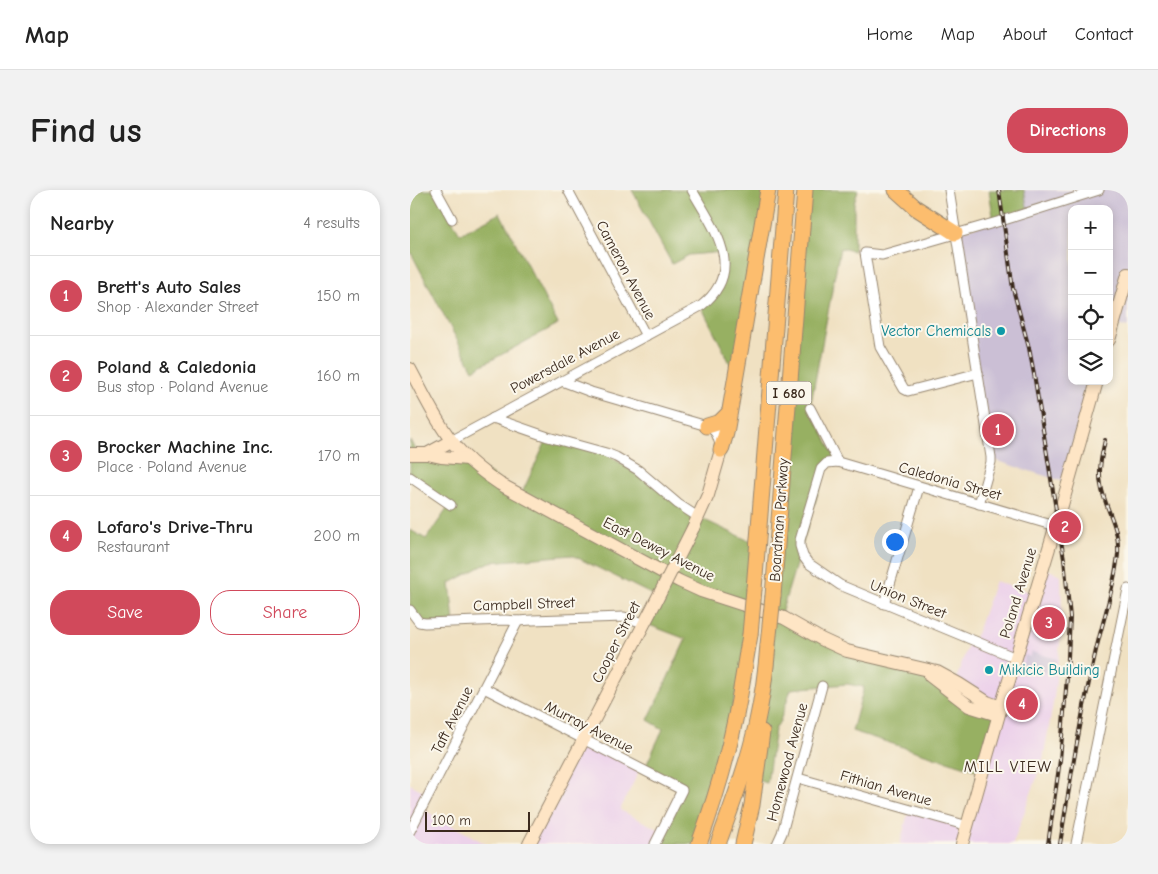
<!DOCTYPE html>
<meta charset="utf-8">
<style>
:root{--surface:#fff;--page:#f2f2f2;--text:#222;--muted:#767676;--line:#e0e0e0;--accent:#d1495b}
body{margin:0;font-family:"Comic Neue",sans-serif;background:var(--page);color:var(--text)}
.controls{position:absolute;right:15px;top:15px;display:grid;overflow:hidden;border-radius:10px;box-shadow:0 2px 8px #0003}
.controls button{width:45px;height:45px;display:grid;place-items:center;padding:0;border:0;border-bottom:1px solid var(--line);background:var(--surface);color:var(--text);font:25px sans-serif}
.scale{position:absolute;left:15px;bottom:12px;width:105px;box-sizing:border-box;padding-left:5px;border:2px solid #3b2a1e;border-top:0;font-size:14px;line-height:18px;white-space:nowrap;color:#3b2a1e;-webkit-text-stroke:4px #fbf7ec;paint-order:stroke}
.you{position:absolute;left:484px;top:351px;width:18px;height:18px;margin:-12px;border:4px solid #fff;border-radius:50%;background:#1a73e8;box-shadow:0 0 0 8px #1a73e833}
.badge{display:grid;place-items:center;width:32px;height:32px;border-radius:50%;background:var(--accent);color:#fff;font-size:16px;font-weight:700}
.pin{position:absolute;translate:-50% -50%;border:2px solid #fff;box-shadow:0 1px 5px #0006}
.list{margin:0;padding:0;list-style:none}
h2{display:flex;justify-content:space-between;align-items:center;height:65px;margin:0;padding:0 20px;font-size:21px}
h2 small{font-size:16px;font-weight:400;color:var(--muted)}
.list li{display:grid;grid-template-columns:32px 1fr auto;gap:15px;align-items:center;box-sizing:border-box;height:80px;padding:0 20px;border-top:1px solid var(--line)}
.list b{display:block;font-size:19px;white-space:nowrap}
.list p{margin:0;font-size:16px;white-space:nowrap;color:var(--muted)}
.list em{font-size:16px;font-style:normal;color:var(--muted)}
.actions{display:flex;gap:10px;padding:15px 20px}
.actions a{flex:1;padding:11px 0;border:1px solid var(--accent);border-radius:20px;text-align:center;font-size:18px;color:var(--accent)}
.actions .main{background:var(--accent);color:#fff}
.icon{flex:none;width:28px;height:28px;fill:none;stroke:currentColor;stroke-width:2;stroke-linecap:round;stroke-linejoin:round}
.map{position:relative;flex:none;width:718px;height:654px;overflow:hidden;border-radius:20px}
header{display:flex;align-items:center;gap:30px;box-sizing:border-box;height:70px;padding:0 25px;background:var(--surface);border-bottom:1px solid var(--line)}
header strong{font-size:24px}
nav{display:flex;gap:28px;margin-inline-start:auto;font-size:18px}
.intro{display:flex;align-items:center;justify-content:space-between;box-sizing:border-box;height:120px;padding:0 30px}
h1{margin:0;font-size:35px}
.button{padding:12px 22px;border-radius:20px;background:var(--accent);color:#fff;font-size:18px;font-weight:700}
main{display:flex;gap:30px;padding:0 30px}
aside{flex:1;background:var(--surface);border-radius:20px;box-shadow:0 2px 8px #0003}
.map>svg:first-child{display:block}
</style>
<header>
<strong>Map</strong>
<nav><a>Home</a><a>Map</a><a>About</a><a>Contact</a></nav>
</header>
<div class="intro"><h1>Find us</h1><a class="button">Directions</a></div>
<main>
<aside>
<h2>Nearby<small>4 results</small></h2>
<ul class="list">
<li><span class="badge">1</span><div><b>Brett's Auto Sales</b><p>Shop · Alexander Street</p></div><em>150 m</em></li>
<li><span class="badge">2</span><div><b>Poland &amp; Caledonia</b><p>Bus stop · Poland Avenue</p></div><em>160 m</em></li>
<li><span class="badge">3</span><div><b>Brocker Machine Inc.</b><p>Place · Poland Avenue</p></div><em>170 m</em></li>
<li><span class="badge">4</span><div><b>Lofaro's Drive-Thru</b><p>Restaurant</p></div><em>200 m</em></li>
</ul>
<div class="actions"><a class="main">Save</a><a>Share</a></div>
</aside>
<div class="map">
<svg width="718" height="654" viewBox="0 0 718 654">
<rect width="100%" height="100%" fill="#fbf7ec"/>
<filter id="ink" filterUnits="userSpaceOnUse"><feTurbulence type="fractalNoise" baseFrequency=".02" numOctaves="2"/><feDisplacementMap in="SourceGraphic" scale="10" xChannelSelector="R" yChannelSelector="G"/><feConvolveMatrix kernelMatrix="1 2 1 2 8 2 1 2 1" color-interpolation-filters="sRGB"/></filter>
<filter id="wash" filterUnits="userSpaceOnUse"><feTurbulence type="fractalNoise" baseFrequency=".0096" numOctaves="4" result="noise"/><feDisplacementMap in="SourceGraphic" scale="20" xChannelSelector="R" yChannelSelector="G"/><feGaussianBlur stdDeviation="1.12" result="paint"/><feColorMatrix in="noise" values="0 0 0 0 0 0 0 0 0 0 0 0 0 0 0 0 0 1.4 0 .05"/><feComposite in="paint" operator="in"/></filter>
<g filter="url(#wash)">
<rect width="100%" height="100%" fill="#f0e1c2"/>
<!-- built -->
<g fill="#ecd1ea">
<path d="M633,378L651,385L652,434L644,508L633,570L603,654H490L499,619L557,636L591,517L545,492L560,449L564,451L585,391L625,404Z"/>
<path d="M174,549L230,579L210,620L252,641L245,654H119Z"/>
<path d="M0,594L19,604L12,619L76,654H0Z"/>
</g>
<!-- industrial -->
<g fill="#cbbfd5">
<path d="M614,0H718V138L704,134L699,150V19H662V191H687L658,293L581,269L545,43L617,22Z"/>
<path d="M622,462L647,469L643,485L612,476L615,465L620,467Z"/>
</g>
<!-- forest -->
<g fill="#97b062" stroke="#696d40">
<path d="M12,0H26L50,44L90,23L148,134L63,180L0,61V7Z"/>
<path d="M222,0H358L326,185L291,116L308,97L313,62L279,65L262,74Z"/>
<path d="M394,0H448L444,13V61L430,58L400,218L428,272L417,273L370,427L411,449L495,474L588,525L572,582L442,541L454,497L437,494L381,499L370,531L365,539L357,593L345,590Z"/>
<path d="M579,0H614L618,22L584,32Z"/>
<path d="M138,247L196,263L288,327L348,355L340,445L289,654H245L272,600L234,580L253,539L238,530L276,449L234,433L247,407L162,365L80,372L40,393L44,432L15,433L0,420V340L16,349L40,315L0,287V250L7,264L58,269L111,305Z"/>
</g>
</g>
<g filter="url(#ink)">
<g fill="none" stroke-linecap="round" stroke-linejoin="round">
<defs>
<g id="street">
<path d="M26,0L42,29"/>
<path d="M158,0L236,146"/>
<path d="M539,0L581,267V272L569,314"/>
<path d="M568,183L498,201L494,199L470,157L455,63L472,65L594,30L689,0"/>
<path d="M152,191L181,202L297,236C307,242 307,244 310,255"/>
<path d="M400,218L428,272"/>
<path d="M83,228L138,247L196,263L206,267L228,280L268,314L288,327"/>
<path d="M41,251L291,116C337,80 304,39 282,0"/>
<path d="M0,287L41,315"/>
<path d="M474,414L509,297"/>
<path d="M0,420L9,432L15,433L95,430L108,431L122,430L214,427L234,433"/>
<path d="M606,468L430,395L398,373L393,366L390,356V350L411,279L417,273L428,272L645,336"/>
<path d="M74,498L272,600L245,654"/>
<path d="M388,588L558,636"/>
<path d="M0,641L108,431"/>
<path d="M367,654L372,643L412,496"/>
<path d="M666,654L718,399"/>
</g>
<g id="secondary">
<path d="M699,150L718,84"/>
<path d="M0,179C13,203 24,228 41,250C54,268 72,282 90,294L269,391L291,401L374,428L411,449L437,461L527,482L549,494L577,512L591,517"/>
<path d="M0,264H17L41,251"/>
<path d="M17,264L31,267L58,269"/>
<path d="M283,338L298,305L311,260"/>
<path d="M520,486L559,516L588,525"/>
<path d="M119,654L245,413"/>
<path d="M552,654L591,517L652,315L687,191"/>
</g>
<g id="highway">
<path d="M486,0L506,18L545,43"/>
<path d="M297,236L310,232L319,223"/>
<path d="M311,260L316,243L358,0"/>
<path d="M344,399L376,0"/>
<path d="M363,406L395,0"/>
<path d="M289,654C306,607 320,559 329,510C333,488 336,467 340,445"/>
<path d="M308,654C322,615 337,576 346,536C352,509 356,482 358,455"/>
<path d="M333,654L342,615L352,542"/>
</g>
</defs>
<!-- street casing -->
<use href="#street" stroke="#968670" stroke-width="11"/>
<!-- secondary casing -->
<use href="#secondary" stroke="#968670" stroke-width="14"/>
<!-- highway casing -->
<use href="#highway" stroke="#968670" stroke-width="17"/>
<!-- street -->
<use href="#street" stroke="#fff" stroke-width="9"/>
<!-- secondary -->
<use href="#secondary" stroke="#fee5c5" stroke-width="12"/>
<!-- highway -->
<use href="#highway" stroke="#fcbd6e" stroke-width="15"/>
<defs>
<g id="rail">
<path d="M589,0L603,99L619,158L624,184L654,369L660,427L657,487L650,570L638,654"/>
<path d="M650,654C656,617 662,579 669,542C674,515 680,487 686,460C693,430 705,395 708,364C710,336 695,320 691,295C688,280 692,264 695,250"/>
</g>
</defs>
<!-- rail casing -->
<use href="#rail" stroke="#3b2a1e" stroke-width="4"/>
<!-- rail -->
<use href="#rail" stroke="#fbf7ec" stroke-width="2" stroke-dasharray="5.5" stroke-linecap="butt"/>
<defs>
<path id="secondary-bridge" d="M245,413L283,338"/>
<g id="highway-bridge">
<path d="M340,445L344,399"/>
<path d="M358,455L363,406"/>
</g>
</defs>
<!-- secondary-bridge casing -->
<use href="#secondary-bridge" stroke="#968670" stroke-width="14" stroke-linecap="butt"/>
<!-- highway-bridge casing -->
<use href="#highway-bridge" stroke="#968670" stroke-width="17" stroke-linecap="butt"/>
<!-- secondary-bridge -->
<use href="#secondary-bridge" stroke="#fee5c5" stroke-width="12"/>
<!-- highway-bridge -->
<use href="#highway-bridge" stroke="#fcbd6e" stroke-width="15"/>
</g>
</g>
<!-- markers -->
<g fill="#0f9aa8" stroke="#fbf7ec" stroke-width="2">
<circle cx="591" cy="141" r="5"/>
<circle cx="579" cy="480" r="5"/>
</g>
<g text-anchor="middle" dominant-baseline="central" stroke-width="4" stroke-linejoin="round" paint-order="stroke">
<!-- shield labels -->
<rect fill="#fbf7ec" stroke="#75685c" stroke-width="1" x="356.5" y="191.5" width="45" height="23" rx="4"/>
<g font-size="14" font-weight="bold" fill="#3b2a1e">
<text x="379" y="203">I 680</text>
</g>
<!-- street labels -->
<g font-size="15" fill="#3b2a1e" stroke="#fbf7ec">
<text transform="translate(216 80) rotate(62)">Cameron Avenue</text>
<text transform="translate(155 171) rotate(-28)">Powersdale Avenue</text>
<text transform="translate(540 291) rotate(16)">Caledonia Street</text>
<text transform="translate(369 330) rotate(-86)">Boardman Parkway</text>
<text transform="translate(249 359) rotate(27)">East Dewey Avenue</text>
<text transform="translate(608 403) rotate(-73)">Poland Avenue</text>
<text transform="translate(498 409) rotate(22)">Union Street</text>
<text transform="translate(114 414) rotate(-2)">Campbell Street</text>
<text transform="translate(206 452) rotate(-63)">Cooper Street</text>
<text transform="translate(42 530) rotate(-63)">Taft Avenue</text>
<text transform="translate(179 537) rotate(27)">Murray Avenue</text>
<text transform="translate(377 572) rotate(-75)">Homewood Avenue</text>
<text transform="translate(476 598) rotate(16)">Fithian Avenue</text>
</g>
<!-- culture labels -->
<g font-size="15" fill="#0d838f" stroke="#fbf7ec" text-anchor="end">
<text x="581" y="141">Vector Chemicals</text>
<text x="589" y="480" text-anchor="start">Mikicic Building</text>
</g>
<!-- neighbourhood labels -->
<g font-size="16" letter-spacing="1" fill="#3b2a1e" stroke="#fbf7ec">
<text x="598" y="577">MILL VIEW</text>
</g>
</g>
</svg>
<div class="controls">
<button>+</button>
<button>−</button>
<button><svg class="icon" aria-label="locate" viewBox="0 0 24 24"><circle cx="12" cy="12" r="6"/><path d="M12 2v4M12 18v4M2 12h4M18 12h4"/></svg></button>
<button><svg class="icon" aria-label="layers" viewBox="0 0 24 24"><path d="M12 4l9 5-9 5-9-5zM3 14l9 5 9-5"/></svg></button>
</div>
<div class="scale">100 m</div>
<div class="you"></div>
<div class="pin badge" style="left:588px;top:240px">1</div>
<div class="pin badge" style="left:655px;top:337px">2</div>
<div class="pin badge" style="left:639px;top:433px">3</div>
<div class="pin badge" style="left:612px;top:514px">4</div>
</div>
</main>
